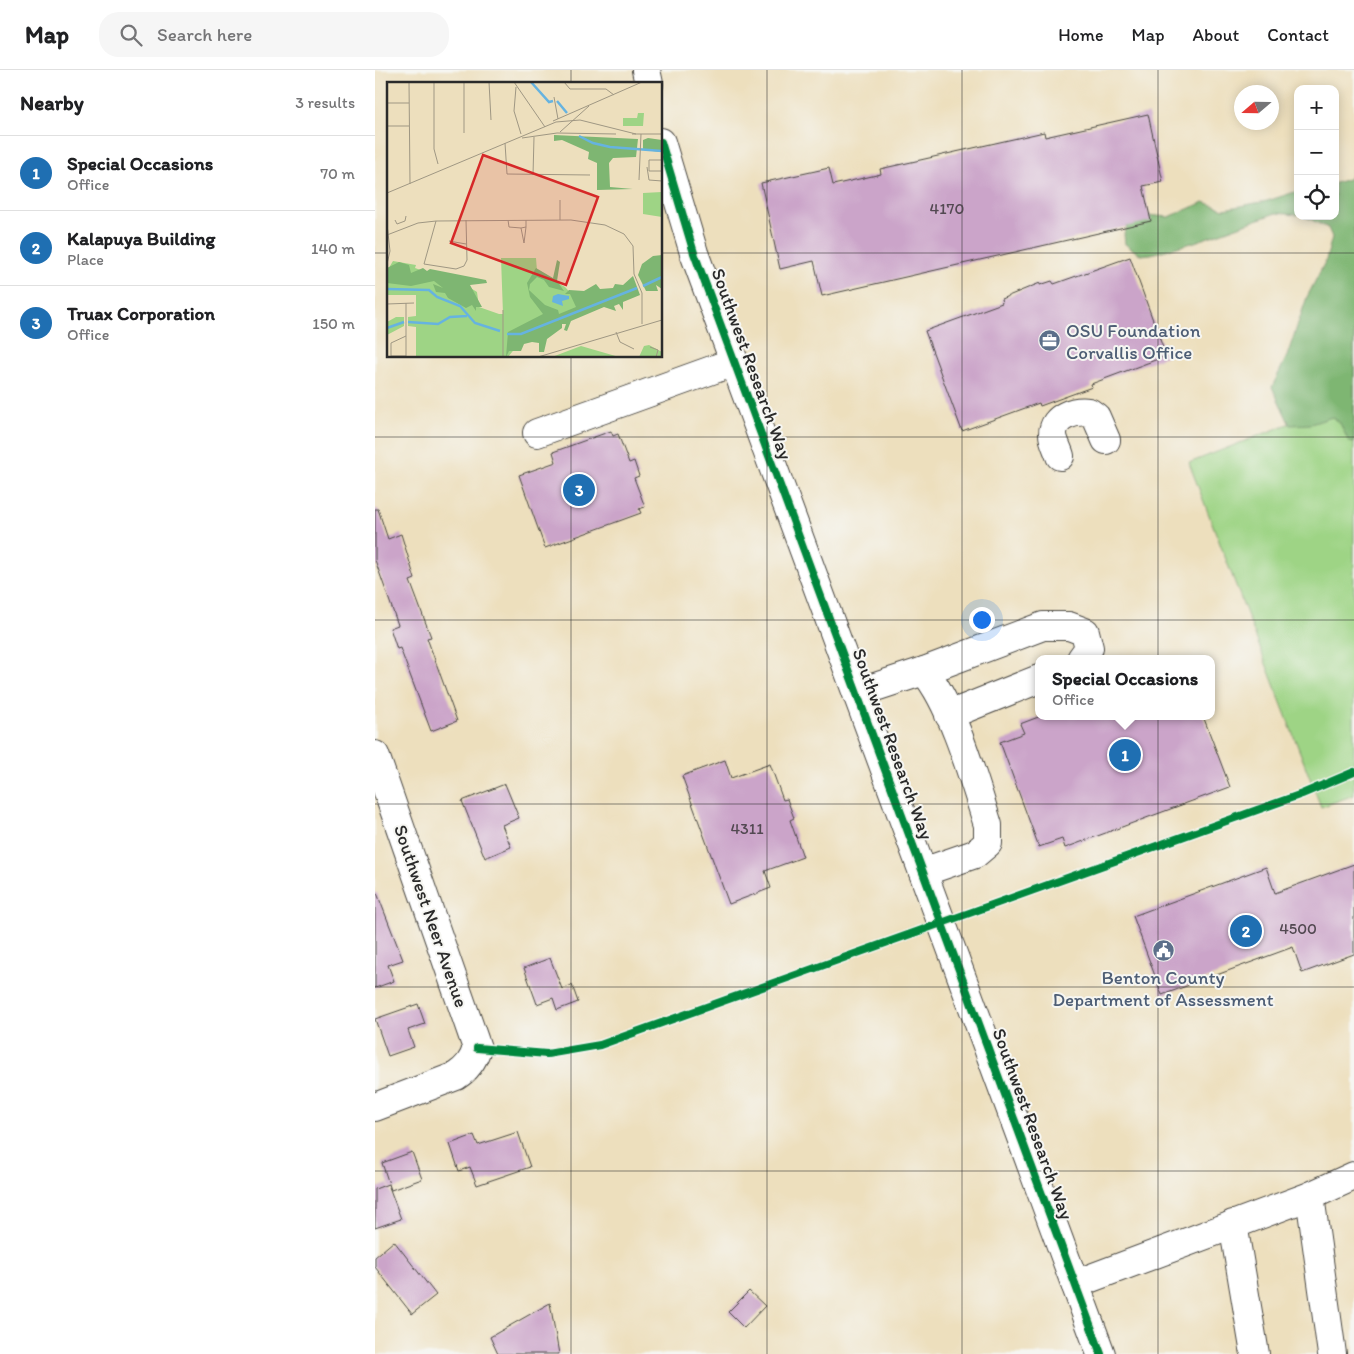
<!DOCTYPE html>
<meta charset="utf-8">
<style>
:root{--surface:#fff;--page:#f6f6f6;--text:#202124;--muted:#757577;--line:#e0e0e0;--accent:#1f6fb2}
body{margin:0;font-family:Itim,sans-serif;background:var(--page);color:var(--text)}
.controls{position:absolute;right:15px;top:15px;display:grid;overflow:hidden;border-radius:10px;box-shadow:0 2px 12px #0003}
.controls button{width:45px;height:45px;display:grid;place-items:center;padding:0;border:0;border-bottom:1px solid var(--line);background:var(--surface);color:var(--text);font:25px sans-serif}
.compass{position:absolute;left:859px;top:15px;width:45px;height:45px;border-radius:50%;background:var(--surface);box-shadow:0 2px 12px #0003;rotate:250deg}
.you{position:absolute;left:606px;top:549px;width:18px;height:18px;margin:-12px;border:4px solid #fff;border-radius:50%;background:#1a73e8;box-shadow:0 0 0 8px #1a73e833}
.badge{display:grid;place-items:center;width:32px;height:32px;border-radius:50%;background:var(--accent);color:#fff;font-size:16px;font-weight:700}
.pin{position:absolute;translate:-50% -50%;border:2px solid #fff;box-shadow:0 1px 5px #0006}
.popup{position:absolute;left:660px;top:585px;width:180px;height:65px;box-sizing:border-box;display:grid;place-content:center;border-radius:10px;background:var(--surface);filter:drop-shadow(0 1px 4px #0005);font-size:16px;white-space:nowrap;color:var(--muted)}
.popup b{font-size:19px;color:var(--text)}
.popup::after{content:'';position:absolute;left:50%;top:100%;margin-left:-10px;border:10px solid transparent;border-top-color:var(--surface)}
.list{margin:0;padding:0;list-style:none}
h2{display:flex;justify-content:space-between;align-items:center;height:65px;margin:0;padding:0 20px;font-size:21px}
h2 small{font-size:16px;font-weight:400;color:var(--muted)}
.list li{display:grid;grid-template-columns:32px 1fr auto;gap:15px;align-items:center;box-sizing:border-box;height:75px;padding:0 20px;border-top:1px solid var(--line)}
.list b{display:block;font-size:19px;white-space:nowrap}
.list p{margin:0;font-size:16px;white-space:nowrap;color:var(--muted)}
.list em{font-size:16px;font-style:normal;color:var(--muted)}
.icon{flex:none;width:28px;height:28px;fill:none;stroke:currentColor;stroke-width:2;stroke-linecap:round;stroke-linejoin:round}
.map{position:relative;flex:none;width:979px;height:1284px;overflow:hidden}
header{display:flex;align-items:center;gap:30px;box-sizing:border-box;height:70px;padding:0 25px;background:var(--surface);border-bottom:1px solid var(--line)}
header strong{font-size:24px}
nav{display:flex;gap:28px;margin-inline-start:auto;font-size:18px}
.search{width:350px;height:45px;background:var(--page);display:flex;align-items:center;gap:12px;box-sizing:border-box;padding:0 18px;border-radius:20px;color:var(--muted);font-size:19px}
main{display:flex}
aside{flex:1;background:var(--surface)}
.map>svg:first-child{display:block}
</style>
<header>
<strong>Map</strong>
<div class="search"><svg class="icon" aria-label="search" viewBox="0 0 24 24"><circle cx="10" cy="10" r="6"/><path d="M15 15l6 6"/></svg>Search here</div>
<nav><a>Home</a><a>Map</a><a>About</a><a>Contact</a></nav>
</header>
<main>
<aside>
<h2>Nearby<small>3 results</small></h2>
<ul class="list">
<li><span class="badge">1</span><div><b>Special Occasions</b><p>Office</p></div><em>70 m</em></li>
<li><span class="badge">2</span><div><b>Kalapuya Building</b><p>Place</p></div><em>140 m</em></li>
<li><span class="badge">3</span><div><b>Truax Corporation</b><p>Office</p></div><em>150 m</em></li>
</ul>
</aside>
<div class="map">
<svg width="979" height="1284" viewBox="0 0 979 1284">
<rect width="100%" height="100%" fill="#f6f6f2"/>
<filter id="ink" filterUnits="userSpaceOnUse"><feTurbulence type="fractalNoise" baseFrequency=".02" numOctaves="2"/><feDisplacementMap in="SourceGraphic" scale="10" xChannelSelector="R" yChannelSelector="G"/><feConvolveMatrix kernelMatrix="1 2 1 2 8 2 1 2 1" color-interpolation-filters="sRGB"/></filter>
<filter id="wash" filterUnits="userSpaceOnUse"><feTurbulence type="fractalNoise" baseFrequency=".0096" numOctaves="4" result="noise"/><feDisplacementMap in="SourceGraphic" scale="20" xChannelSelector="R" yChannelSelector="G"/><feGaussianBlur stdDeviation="1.12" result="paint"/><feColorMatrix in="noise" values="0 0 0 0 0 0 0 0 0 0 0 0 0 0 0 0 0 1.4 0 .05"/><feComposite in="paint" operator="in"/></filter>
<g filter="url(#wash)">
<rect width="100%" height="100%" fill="#eddfbd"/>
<!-- green -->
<path fill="#9ed485" stroke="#648058" d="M979,93V725L946,737L814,393L949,340L961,164Z"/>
<!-- forest -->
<g fill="#7eb672" stroke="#54704e">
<path d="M979,107V373L974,372L965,353L957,347L936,354L915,355L897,317L912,286L932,227L951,190L957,167L953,158L929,146H960V113Z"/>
<path d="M923,121V145L901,143L817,173L776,184L766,185L750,174L749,164L753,154L771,145L794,147L829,132L849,139L892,131Z"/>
</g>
<g id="blocks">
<!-- building -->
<g fill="#cba4c9">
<path d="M773,44L788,112L768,116L776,151L447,226L439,191L405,199L386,113L454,98L458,115L506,104L505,99L532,93L669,62L670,67Z"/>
<path d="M755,187L791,286L716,314L717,317L665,336L664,333L587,361L550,261L627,233L626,229L665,213V215L677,211L679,214Z"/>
<path d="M236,361L238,366L243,364L254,393L259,391L264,406L259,408L270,437L264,439L266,443L170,478L144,405L181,392L178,382Z"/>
<path d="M0,439H3L13,469L26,464L40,509L35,511L56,567L52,568L82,651L56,661L25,578L22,579L15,558L23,555L0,490Z"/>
<path d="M666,646H828L855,717L690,778L687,769L664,777L625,672L649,663L645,654Z"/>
<path d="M350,690L356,708L395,694L408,730L412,729L419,748L415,750L428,787L390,801L396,818L354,834L307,706Z"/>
<path d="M130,714L144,748L127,755L136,777L110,788L87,731Z"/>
<path d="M979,794V884L927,903L918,877L787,925L758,846L891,797L900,823Z"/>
<path d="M0,823H2L28,890L13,895L19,911L0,918Z"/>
<path d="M175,888L187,919L197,915L203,932L182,940L178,928L162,934L149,898Z"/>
<path d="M43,934L50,954L33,960L39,977L13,986L0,949Z"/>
<path d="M143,1062L155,1097L102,1115L95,1097L84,1101L75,1074L99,1065L103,1075Z"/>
<path d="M37,1082L47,1109L16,1120L7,1093Z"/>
<path d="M13,1114L26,1149L0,1158V1119Z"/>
<path d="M19,1171L61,1225L37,1244L0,1197V1187Z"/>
<path d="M374,1221L390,1236L369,1258L353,1242Z"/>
<path d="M175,1233L184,1284H123L115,1267Z"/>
</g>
</g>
</g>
<g filter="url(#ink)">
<use href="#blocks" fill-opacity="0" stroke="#484641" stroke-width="1"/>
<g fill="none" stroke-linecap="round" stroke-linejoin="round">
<defs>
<g id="minor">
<path d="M271,0L274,14"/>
<path d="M286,72L319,183L726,1284"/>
<path d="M162,363L359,292"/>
<path d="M685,386C683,379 678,371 678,364C678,346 700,340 714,342L721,347L731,370"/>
<path d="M549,601L668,556H694L710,562L714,578L706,589"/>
<path d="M482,623L549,601C578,635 599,711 613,755V773L600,784L548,802"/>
<path d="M574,645L664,609"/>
<path d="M0,685L102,978C98,991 92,999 81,1006L0,1037"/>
<path d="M935,1126L957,1284"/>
<path d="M858,1154L880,1284"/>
<path d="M700,1214L935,1126L979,1106"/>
</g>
</defs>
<!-- minor casing -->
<use href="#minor" stroke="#484641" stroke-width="30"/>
<!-- minor -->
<use href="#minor" stroke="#fff" stroke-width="28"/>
<defs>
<g id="cycleway">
<path d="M286,72L319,183L726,1284"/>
<path d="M102,978L172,984L225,975L927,724L979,702"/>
</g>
</defs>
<!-- cycleway casing -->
<use href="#cycleway" stroke="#f6f6f2" stroke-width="11"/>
<!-- cycleway -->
<use href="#cycleway" stroke="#00873e" stroke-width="8"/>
</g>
</g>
<!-- grid -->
<path fill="none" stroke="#2b2b2b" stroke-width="1" stroke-opacity="0.55" d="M196,0V14M392,0V1284M587,0V1284M783,0V1284M0,183H14M286,183H979M196,286V1284M0,367H979M0,550H979M0,734H979M0,917H979M0,1101H979"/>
<!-- icons -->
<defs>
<symbol id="office-disc" viewBox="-11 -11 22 22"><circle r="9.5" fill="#5c6f8a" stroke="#f6f6f2"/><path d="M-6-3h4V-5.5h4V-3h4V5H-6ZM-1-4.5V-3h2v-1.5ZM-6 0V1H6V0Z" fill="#fff"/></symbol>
<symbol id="civic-disc" viewBox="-11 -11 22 22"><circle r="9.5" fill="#5c6f8a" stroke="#f6f6f2"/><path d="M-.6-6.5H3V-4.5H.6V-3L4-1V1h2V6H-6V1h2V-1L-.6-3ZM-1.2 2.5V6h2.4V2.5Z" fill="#fff"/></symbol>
</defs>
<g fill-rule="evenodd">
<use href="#office-disc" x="662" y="258" width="25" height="25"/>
<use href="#civic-disc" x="776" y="868" width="25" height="25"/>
</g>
<g text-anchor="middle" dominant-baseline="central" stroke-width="4" stroke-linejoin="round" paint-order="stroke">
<!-- number labels -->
<g font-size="16" fill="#534952">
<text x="572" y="138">4170</text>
<text x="372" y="758">4311</text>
<text x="923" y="858">4500</text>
</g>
<!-- service labels -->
<g font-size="19" fill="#4e5e75" stroke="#f6f6f2" text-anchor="start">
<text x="691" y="260">OSU Foundation<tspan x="691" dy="22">Corvallis Office</tspan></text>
<text x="788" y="907" text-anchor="middle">Benton County<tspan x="788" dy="22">Department of Assessment</tspan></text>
</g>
<!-- street labels -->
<g font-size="19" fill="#2b2b2b" stroke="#f6f6f2">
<text transform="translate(377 294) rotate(70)">Southwest Research Way</text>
<text transform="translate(518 674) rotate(70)">Southwest Research Way</text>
<text transform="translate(56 846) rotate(71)">Southwest Neer Avenue</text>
<text transform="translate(658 1054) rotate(70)">Southwest Research Way</text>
</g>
</g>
<!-- overview -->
<g transform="translate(12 12)">
<rect width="275" height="275" fill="#eddfbd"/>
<path d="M251,31H257L256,44H236V36H250ZM275,110V135L256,132V111ZM114,176H149L150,189L178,205L193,221L190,231L138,254L121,275H29V245L21,244V235L29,234V213H0V189L6,179L29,183L28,186L82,205L90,210L92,225L112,232H116ZM9,235H17V244L0,253V240ZM262,263L275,270V275H252L257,264ZM194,264L232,275H165Z" fill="#9ed485"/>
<path d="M167,53L251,57L249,75L226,76L222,81L223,105L246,107L210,108V81L201,77L202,70L175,58L167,59ZM261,56L275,58V70L256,68V58ZM275,173V207L269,203L271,209H259L251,193L255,182L266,174ZM170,178L173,180L170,199L177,209L162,205L157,198L150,195L143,202L142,208L158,223L171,228L172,232L189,225L183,212H178L182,208L197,209L209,202L213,207L226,206L228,202L236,203L246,194L253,213L236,220V228L232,222L227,224L229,229L217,225L184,239L180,249L177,248L179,242H175V246L160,257L157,270H152V261L145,260L137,262L134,269H122L119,275L121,250L156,232L143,215L140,201L149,186L166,196ZM12,180L22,183L24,191L36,186L40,189L43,187L99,198L100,201L83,203L95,225H89V229L85,223L79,226L61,216L58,211L49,210L46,202L56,206L47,199L24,204L0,201V186Z" fill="#7eb672"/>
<path d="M171,212L182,214V217L175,219L176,224L165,220L166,214Z" fill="#66b3e0"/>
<path fill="none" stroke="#66b3e0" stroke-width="2.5" d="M144,0L162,20L166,19M170,19L180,31M192,54L206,61L223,65L275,69M256,204L275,195M0,207L42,208L50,215L73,224L88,241L113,249M21,240L51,242L63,235L80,234M0,246L17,240M120,252H134L250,206"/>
<path fill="none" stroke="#9f9783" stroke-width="1" d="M22,0L23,102M47,0V67L51,82M77,0V51M102,0L104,38M127,0L158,45M177,0L183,7H219L227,13M129,5L127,29L134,52M167,15L171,37M0,21H22M166,39L255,0M0,44H22M173,50L202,24M245,52H275M135,56L170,51L229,52M118,61L120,92L203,93M260,85L262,98L275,99M262,85V89H275M262,85V78H275M146,93L147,55M252,98L254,52M0,111L169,40L193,38L249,52M8,138L10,142L18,139L19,134M121,138L122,145L134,146L139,145V138M173,138V118M49,139L37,182L69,187L77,184L80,178L79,138M0,142L3,169L0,182M134,146L137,161L139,145M0,153L31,141L49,139L184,138L218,143L237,152L246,164L247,192L255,211V242M62,159L79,162M0,222L27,221M116,228V275M229,250L233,260L247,267M19,254L4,261V274H19V221M263,265L271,268L269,275M151,275L275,238"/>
<path fill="#d62828" fill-opacity="0.15" stroke="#d62828" stroke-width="2.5" d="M96,73L211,115L179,203L64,161Z"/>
<rect width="275" height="275" fill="none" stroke="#2b2b2b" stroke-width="2.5"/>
</g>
</svg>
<div class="controls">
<button>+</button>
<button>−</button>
<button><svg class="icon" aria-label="locate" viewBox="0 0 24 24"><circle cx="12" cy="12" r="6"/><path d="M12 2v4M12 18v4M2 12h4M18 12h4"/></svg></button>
</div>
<svg class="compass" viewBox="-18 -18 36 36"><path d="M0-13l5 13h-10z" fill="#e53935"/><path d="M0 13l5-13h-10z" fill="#757577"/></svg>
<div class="you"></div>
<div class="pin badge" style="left:750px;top:685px">1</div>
<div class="popup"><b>Special Occasions</b>Office</div>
<div class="pin badge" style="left:871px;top:861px">2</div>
<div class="pin badge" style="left:204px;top:420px">3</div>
</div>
</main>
